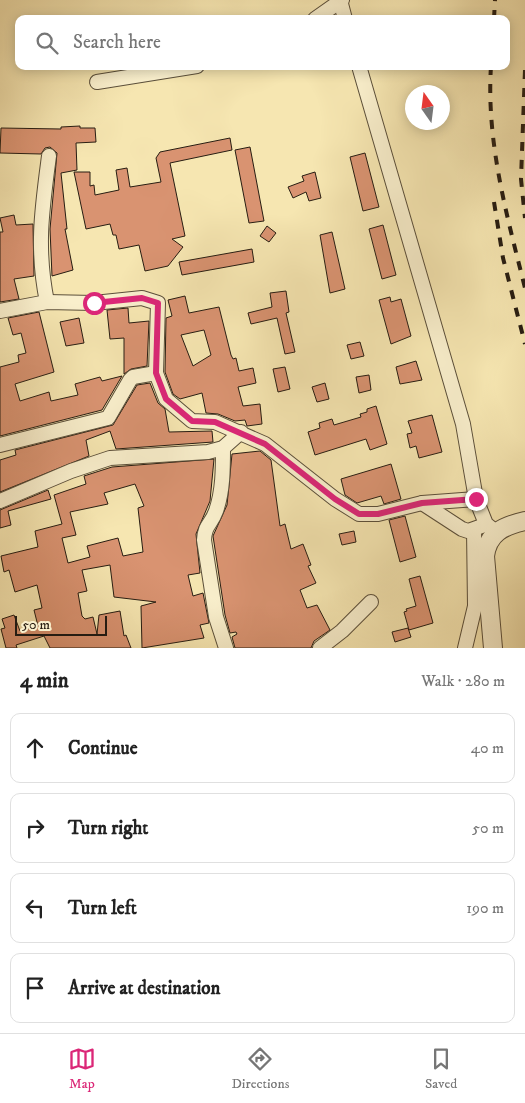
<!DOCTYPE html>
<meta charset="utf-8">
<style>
:root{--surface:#fff;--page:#f6f6f6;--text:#222;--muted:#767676;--line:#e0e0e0;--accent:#db2777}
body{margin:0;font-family:"IM FELL DW Pica",serif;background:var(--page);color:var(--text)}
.compass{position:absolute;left:405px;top:85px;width:45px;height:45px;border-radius:50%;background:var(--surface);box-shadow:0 2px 12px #0003;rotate:346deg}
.scale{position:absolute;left:15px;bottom:12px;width:92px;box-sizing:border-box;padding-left:5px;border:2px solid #271d12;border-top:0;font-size:14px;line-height:18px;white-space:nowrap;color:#271d12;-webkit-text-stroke:4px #f9efcc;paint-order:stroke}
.stop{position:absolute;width:15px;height:15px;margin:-11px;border:4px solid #db2777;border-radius:50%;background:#fff}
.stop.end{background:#db2777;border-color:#fff;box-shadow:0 1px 5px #0008}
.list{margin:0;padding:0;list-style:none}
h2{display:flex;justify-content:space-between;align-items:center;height:65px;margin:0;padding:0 20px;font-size:21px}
h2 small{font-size:16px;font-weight:400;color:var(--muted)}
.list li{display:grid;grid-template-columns:32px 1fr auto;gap:15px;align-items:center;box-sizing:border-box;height:70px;margin:0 10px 10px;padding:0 10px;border:1px solid var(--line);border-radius:10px}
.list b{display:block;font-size:19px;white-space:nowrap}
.list em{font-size:16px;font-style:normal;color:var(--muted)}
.icon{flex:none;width:28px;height:28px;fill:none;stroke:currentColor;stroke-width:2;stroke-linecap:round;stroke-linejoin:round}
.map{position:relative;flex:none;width:525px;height:648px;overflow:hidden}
.search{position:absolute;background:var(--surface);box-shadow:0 2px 12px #0003;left:15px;right:15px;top:15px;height:55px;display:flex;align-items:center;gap:12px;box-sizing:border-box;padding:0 18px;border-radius:10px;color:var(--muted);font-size:19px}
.sheet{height:385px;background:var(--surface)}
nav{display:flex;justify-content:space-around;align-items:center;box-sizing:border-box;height:70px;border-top:1px solid var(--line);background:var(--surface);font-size:14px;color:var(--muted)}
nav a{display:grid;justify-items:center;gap:2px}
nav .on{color:var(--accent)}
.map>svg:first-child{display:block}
</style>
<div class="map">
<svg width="525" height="648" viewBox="0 0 525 648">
<rect width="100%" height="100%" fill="#f6e6b1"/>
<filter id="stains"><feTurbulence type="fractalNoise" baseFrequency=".004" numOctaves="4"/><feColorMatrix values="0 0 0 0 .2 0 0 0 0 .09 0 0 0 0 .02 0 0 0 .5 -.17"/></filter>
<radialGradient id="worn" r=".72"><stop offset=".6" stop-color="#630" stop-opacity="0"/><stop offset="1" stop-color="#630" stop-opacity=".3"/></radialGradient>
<!-- building -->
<g fill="#d99371" stroke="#271d12" fill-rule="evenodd">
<path d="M80,126V128H95L96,142L76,143L77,170L61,173L67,229H65L73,270L52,276L50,229L57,153L50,147L45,148L41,154L0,153L1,128L61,129V127Z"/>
<path d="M230,138L232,150L170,163L185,236L172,239L183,247L168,266L145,271L139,245L119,249L116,235H113L110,224L86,229L74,172H90V186L94,185L95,195L119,190L116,170L127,168L130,187L161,182L156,158L160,152Z"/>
<path d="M250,147L264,221L249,223L235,150Z"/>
<path d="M365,153L379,207L363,211L350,157Z"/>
<path d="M315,172L321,198L309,201L306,192L293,198L288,187L304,181L302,176Z"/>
<path d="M14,215L16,225L33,224L34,276L14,279L19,299L0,302V232H3L0,218Z"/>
<path d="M383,225L396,275L382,279L369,229Z"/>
<path d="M267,226L276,233L269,242L260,236Z"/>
<path d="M332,232L345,289L330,293L320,235Z"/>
<path d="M252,249L254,262L182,275L179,262Z"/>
<path d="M286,291L289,312L286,313L295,352L285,354L277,318L251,324L248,313L272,307L270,293Z"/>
<path d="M185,296L189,313L219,307L231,355L233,359L236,358L239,371L253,368L256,383L238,387L243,406L260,404L262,424L247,426L245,420L235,421L218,414L206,413L202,393L180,399L173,394L165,372L166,318L172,316L168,300ZM204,330L211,355L193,366L181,335Z"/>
<path d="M390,297L391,302L401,299L411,336L391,344L379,300Z"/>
<path d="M128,308L129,323L149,321L147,366L131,369L124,374V338L110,339L107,310Z"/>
<path d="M39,312L54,372L15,384L20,401L49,392L51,401L78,395L75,384L100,377L102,381L122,376L102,410L0,436V367L19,362L18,355L26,353L21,333L13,335L8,318Z"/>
<path d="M79,318L84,343L66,346L60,322Z"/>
<path d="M360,342L364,356L351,359L347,345Z"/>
<path d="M416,361L422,380L400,384L396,367Z"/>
<path d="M285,367L290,389L278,392L273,369Z"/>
<path d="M369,375L371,390L359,393L356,377Z"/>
<path d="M150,383L158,403L165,409L169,432L212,431L213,442L116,449L110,431L86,440L89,456L0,492V460L16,455L15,450L113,425L137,385Z"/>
<path d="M325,383L329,399L317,402L312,387Z"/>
<path d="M376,406L387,444L370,450L366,439L315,455L308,432L320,428L319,423L332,419L334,425L361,417L360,414L367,412V409Z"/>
<path d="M432,415L442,452L419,458L416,446L410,448L407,434L412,433L408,421Z"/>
<path d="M260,451L271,460L280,526L285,524L291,549L303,544L311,565L308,566L316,583L300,590L307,608L317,605L330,630L314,641L311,648H235L232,637L237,634L236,632L230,633L225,615L213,536L227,505L232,454Z"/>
<path d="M214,459L210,501L196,534L200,573L188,575L193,596L203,593L209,623L200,625L204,638L142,648L141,606L156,602L114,597L110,565L82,570L87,591L78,593L82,616L85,619L93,617L97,634L99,615L120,611L124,636L126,635L131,648H50L44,636L16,645L17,648H6L1,629L5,628L2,619L14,615L20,631L38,626L34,610L42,608L37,585L15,592L9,570L4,572L1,556L38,547L35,531L62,524L54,495L86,484L84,476L112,467ZM135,484L144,506L138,508L143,552L123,556L118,538L87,546L90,557L68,563L62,538L76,535L70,512L108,504L104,493Z"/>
<path d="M391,464L401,499L384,504L381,496L357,503L345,495L341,479Z"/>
<path d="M48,490L51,499L8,511L11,525L0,528V510Z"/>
<path d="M405,516L416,557L400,562L389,520Z"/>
<path d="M354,531L356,542L342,545L339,534Z"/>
<path d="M420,576L433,623L409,630L404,612L407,611L406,609L416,606L409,579Z"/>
<path d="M408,628L411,637L395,642L392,632Z"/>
</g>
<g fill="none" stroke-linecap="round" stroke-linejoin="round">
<defs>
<g id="minor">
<path d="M340,0L345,19"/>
<path d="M315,19L342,0"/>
<path d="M359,66L463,424L476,499L486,524L496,532"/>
<path d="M97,82L197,66"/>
<path d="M47,302C36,248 42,209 49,156"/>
<path d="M0,311L47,302L94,303L142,298L158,303L156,373L166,399L192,421L215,422L265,444L335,499L359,514H378L422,503L476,499"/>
<path d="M0,445L108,418L130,380L133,377L156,373"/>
<path d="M223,448C223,469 223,491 216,511C211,525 205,524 204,540L216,617L226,648"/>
<path d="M0,501L71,471L110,458L208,452L223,448L241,432"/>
<path d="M422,503L462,529L468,531L482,526"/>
<path d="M320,648L342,631L371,602"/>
<path d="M465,648L475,606L474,530"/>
</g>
<path id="tertiary" d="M493,648L485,556C488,533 503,526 525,521"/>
</defs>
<!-- minor casing -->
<use href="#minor" stroke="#5b4f3a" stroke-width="16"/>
<!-- tertiary casing -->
<use href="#tertiary" stroke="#5b4f3a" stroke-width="20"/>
<!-- minor -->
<use href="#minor" stroke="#f9efcc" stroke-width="14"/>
<!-- tertiary -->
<use href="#tertiary" stroke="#f9efcc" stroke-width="18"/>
<!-- rail -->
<g stroke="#271d12" stroke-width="4" stroke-dasharray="9 9" stroke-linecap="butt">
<path d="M494,19L495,0"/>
<path d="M491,66C486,142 507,216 525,288"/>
<path d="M525,70L521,179L525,218"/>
<path d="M494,202L503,258L525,344"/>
</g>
</g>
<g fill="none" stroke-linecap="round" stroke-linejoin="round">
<!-- route -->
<path stroke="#db2777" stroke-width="6" d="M94,303L142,298L158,303L156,373L166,399L192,421L215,422L265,444L335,499L359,514H378L422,503L476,499"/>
</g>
<rect width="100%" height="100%" filter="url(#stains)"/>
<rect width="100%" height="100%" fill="url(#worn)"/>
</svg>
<svg class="compass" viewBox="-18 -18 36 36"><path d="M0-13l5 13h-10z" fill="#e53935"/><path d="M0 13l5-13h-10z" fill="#767676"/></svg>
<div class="scale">50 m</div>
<div class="stop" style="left:94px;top:303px"></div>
<div class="stop end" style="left:476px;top:499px"></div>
<div class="search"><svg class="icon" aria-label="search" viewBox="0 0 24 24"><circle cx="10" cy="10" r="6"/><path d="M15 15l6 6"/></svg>Search here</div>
</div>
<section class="sheet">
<h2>4 min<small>Walk · 280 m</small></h2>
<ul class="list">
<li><svg class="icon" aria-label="ahead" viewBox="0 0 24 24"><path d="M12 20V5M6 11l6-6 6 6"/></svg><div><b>Continue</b></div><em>40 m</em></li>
<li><svg class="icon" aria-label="right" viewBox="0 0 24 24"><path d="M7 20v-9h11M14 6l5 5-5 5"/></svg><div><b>Turn right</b></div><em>50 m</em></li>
<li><svg class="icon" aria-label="left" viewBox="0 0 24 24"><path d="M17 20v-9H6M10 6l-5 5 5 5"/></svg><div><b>Turn left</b></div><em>190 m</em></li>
<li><svg class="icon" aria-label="arrive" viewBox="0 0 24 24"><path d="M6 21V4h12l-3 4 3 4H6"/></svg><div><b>Arrive at destination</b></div></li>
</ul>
</section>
<nav>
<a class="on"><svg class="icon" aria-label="map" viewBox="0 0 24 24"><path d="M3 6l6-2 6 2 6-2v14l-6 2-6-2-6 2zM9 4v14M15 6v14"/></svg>Map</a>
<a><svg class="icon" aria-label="directions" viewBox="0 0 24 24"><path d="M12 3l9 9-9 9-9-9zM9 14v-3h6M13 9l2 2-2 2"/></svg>Directions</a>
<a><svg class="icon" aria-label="saved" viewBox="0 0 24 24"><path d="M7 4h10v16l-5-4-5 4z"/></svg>Saved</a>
</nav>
